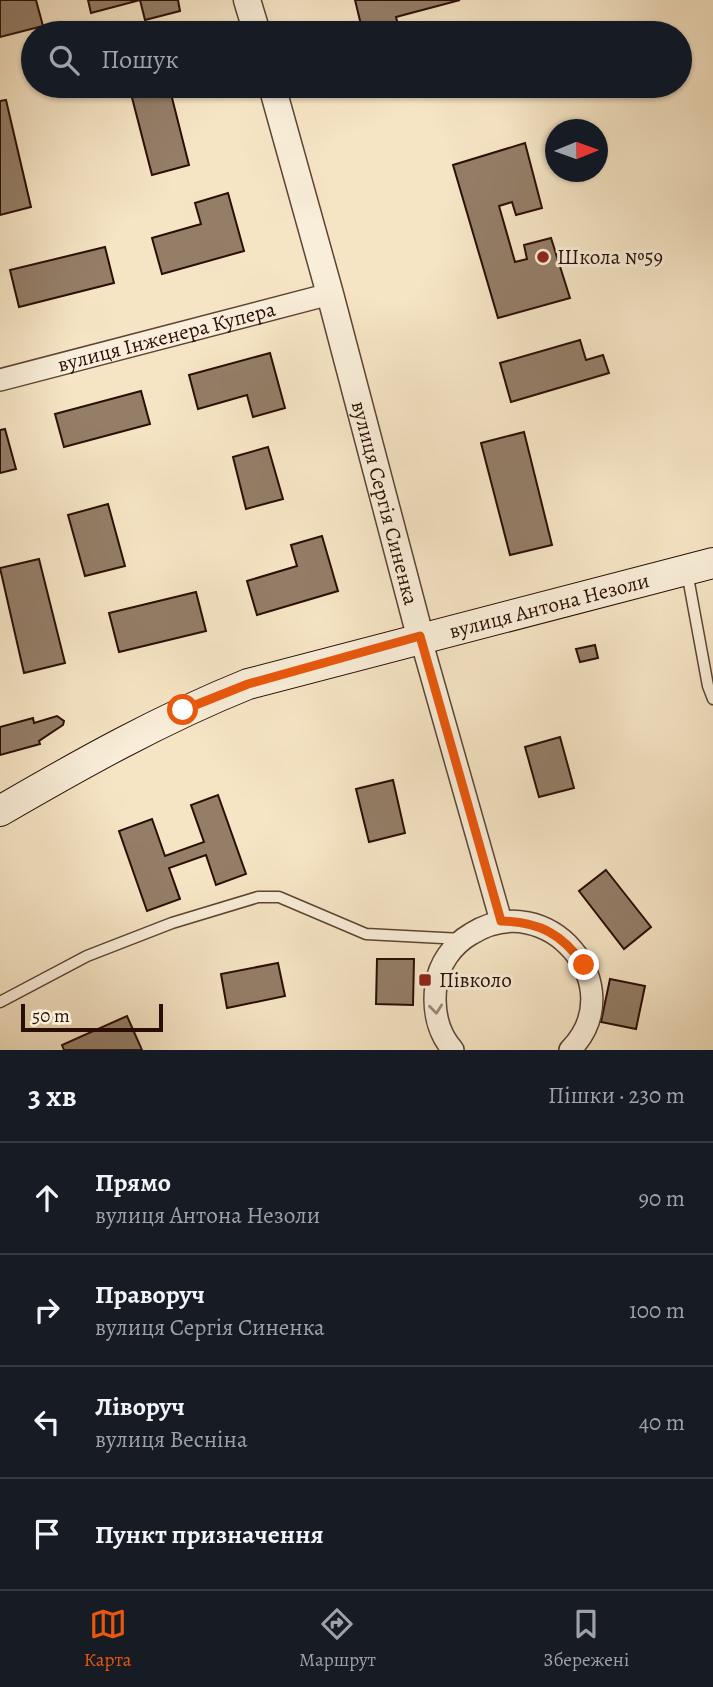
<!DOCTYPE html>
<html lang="uk">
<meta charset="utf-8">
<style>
:root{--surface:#171b24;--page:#242831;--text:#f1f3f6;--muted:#9ea1a6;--line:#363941;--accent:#ea580c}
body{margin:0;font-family:Alegreya,serif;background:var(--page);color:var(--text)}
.compass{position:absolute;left:545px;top:119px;width:63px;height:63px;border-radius:50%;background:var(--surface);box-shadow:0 2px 5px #0004;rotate:89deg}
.scale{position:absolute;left:21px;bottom:18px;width:142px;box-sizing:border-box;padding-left:7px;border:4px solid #2a0e04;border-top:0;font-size:19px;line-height:24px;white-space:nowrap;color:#2a0e04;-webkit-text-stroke:5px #f9eed9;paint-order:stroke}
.stop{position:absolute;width:21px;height:21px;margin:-16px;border:5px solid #ea580c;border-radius:50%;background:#fff}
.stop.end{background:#ea580c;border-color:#fff;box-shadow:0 2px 7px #0008}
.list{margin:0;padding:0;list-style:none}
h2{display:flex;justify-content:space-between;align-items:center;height:91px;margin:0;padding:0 28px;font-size:30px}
h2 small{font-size:23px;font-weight:400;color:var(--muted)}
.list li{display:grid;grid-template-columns:46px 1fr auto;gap:21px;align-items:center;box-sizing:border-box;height:112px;padding:0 28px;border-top:2px solid var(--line)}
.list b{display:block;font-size:26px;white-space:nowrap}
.list p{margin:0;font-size:23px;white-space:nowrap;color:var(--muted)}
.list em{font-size:23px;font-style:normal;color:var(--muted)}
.icon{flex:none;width:38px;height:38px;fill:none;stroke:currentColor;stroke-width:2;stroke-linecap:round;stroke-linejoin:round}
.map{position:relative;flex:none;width:713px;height:1050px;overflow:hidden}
.search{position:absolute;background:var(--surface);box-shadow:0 2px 5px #0004;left:21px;right:21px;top:21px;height:77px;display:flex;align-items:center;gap:18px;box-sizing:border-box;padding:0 24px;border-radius:38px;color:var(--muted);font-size:26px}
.sheet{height:539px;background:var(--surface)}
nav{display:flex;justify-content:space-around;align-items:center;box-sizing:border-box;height:98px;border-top:2px solid var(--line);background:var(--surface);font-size:19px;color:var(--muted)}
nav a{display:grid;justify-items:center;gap:4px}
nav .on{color:var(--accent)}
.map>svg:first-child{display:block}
</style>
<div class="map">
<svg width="713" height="1050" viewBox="0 0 713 1050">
<rect width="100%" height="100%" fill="#f6e5c5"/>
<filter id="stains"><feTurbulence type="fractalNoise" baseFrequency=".00286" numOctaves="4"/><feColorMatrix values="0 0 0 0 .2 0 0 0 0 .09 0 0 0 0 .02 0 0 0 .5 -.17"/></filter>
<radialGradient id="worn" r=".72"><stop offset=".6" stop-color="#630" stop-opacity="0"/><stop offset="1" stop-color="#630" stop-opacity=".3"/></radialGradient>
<!-- building -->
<g fill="#947e68" stroke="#2a0e04" stroke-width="2">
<path d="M0,0H36L43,26L0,37Z"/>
<path d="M88,0H178L180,11L145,20L140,0L91,13Z"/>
<path d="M355,0H460L396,17L400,33H363Z"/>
<path d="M129,86H169L189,165L152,175Z"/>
<path d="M6,100L31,207L0,215V101Z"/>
<path d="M525,143L542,208L516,215L512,202L499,206L515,262L527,259L524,245L551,238L570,298L498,318L453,165Z"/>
<path d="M228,193L244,251L162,274L152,238L201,224L195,203Z"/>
<path d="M105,247L114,283L19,307L10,270Z"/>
<path d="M580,340L586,360L603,355L609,373L511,402L500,363Z"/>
<path d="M270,353L285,408L253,417L247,395L198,409L189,375Z"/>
<path d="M141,391L150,424L64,447L55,414Z"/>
<path d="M5,429L16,469L0,473V430Z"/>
<path d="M524,432L552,545L510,555L481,443Z"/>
<path d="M268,447L283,499L246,509L233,457Z"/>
<path d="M108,504L125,566L85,576L68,515Z"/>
<path d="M322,536L338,591L257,615L247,581L297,566L291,545Z"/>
<path d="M39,559L65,663L24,673L0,568Z"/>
<path d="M196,592L206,631L119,652L109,613Z"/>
<path d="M595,645L598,658L580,662L576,649Z"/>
<path d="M57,716L64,721L63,725L39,741L40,744L0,755V727L33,718L34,723Z"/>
<path d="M560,737L574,788L539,797L525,747Z"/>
<path d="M393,780L405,833L369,842L356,789Z"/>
<path d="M218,795L246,874L216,885L206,855L169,868L180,899L147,911L119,831L152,819L165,856L204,842L191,805Z"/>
<path d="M606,870L651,927L624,949L579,891Z"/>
<path d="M377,959H414L413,1005L376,1004Z"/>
<path d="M278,963L285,996L227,1008L221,974Z"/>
<path d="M610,979L645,986L636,1029L601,1022Z"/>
<path d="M127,1016L142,1050H64L62,1045Z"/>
</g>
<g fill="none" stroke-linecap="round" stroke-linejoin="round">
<defs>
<g id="service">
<path d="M687,572L708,686L713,699"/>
<path d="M0,1002L87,956L172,923L258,897H279L366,934L462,939"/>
</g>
<g id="minor">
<path id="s1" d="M0,380L330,294"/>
<path d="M420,636L501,921"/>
<path d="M453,1050C437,1032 433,1008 436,985C439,964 452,945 471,934C547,886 633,986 570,1050"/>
</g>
<g id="tertiary">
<path d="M247,0L257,33"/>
<path id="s2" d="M272,86L330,294L420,636"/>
</g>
<g id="secondary">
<path id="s3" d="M0,811C81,764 161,719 248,684L713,563"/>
</g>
</defs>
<!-- service casing -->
<use href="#service" stroke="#5d4434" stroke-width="13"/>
<!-- minor casing -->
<use href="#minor" stroke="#5d4434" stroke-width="24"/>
<!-- tertiary casing -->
<use href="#tertiary" stroke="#5d4434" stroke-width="29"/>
<!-- secondary casing -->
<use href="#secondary" stroke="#2a0e04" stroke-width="32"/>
<!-- service -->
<use href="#service" stroke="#f9eed9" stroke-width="10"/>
<!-- minor -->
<use href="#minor" stroke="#f9eed9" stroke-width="21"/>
<!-- tertiary -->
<use href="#tertiary" stroke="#f9eed9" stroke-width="26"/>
<!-- secondary -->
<use href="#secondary" stroke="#f9eed9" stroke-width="30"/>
</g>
<!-- one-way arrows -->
<defs><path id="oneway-chevron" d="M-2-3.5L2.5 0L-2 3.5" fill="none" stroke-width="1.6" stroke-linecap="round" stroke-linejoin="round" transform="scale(1.75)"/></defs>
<use stroke="#9c8979" href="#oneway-chevron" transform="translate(436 1009) rotate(84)"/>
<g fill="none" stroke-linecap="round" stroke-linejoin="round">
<!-- route -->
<path stroke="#ea580c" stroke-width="9" d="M183,710L248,684L420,636L501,921C540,922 562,934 584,965"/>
</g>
<!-- markers -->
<g fill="#8f2418" stroke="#f9eed9" stroke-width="2.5">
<circle cx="543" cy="257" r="7"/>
<rect x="418" y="973" width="14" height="14" rx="3.5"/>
</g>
<g text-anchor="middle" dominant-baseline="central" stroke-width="6" stroke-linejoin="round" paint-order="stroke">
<!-- poi labels -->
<g font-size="21" fill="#2a0e04" stroke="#f9eed9" text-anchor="start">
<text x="557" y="257">Школа №59</text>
<text x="439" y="980">Півколо</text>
</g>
<!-- street labels -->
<g font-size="21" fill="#2a0e04" stroke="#f9eed9">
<text stroke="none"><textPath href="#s1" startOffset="172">вулиця Інженера Купера</textPath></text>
<text stroke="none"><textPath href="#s2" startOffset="432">вулиця Сергія Синенка</textPath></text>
<text stroke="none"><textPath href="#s3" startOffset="590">вулиця Антона Незоли</textPath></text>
</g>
</g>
<rect width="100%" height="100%" filter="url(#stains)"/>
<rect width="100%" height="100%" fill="url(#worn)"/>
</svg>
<svg class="compass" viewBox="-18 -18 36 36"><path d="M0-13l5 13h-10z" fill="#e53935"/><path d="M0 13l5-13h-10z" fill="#9ea1a6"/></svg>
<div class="scale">50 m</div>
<div class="stop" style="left:183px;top:710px"></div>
<div class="stop end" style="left:584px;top:965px"></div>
<div class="search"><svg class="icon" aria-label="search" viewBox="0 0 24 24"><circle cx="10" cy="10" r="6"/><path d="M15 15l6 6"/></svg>Пошук</div>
</div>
<section class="sheet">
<h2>3 хв<small>Пішки · 230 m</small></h2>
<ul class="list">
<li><svg class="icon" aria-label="ahead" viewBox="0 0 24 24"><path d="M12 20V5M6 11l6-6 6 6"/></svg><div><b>Прямо</b><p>вулиця Антона Незоли</p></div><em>90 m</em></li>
<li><svg class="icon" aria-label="right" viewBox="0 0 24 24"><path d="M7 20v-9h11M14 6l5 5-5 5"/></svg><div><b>Праворуч</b><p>вулиця Сергія Синенка</p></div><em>100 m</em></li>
<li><svg class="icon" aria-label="left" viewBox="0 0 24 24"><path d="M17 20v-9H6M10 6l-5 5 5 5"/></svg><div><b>Ліворуч</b><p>вулиця Весніна</p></div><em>40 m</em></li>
<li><svg class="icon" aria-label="arrive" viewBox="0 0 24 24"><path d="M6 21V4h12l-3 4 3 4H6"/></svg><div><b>Пункт призначення</b></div></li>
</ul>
</section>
<nav>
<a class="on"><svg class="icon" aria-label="map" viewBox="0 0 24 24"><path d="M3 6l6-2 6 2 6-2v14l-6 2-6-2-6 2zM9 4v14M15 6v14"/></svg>Карта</a>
<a><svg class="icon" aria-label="directions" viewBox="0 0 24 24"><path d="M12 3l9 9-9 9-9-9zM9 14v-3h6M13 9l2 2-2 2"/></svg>Маршрут</a>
<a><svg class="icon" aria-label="saved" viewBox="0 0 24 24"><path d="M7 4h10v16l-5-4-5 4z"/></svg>Збережені</a>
</nav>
